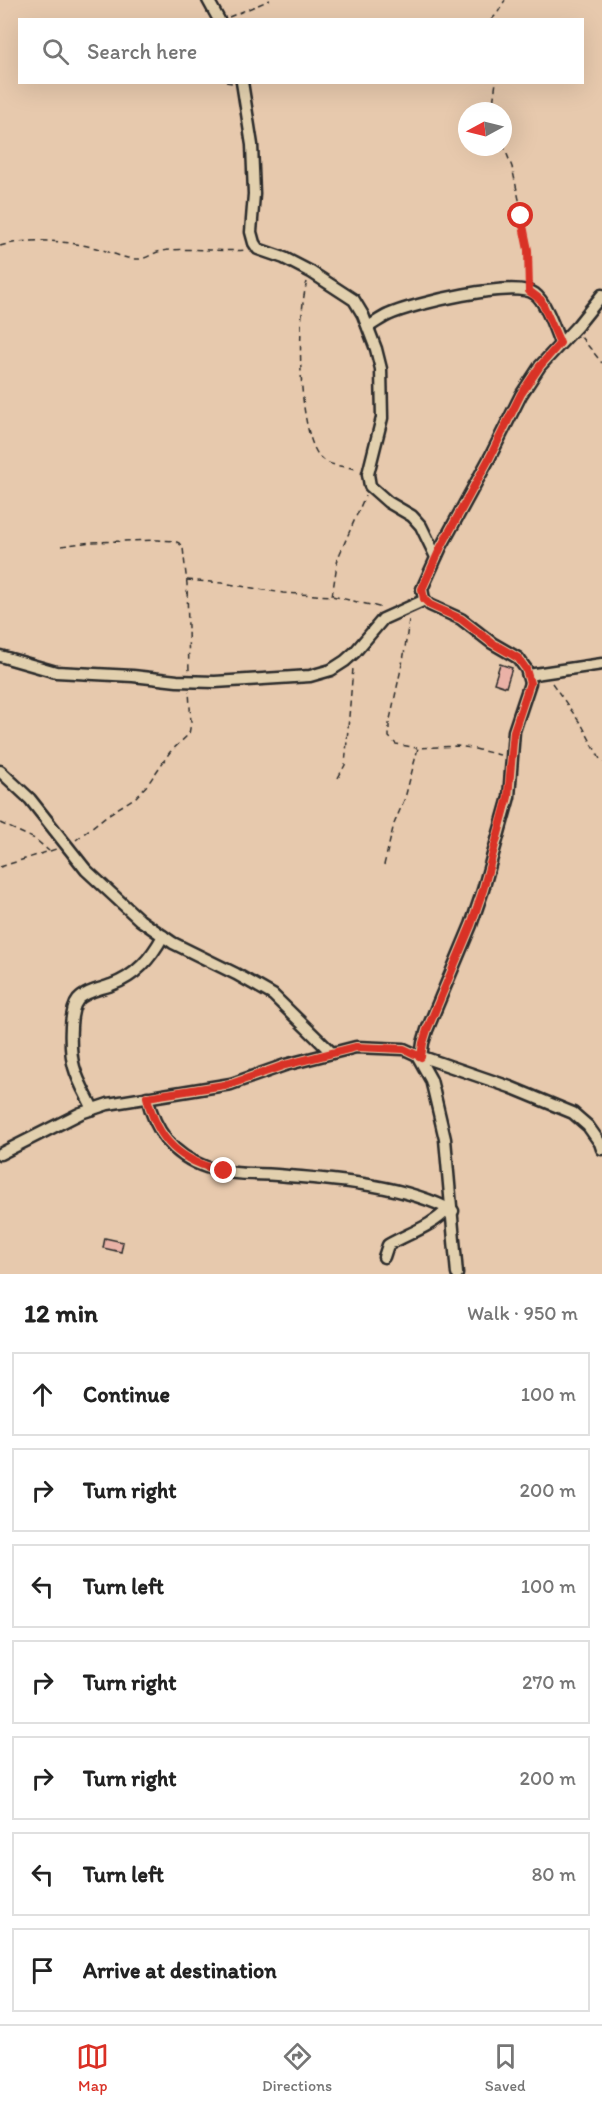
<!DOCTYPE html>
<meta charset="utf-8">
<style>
:root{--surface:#fff;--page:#f2f2f2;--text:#222;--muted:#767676;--line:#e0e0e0;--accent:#d93025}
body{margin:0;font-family:Itim,sans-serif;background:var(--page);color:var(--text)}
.compass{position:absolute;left:458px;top:102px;width:54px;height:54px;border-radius:50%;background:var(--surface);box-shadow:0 6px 24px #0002;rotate:263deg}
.stop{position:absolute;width:18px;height:18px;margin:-14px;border:4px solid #d93025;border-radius:50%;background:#fff}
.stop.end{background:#d93025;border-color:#fff;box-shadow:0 2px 6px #0008}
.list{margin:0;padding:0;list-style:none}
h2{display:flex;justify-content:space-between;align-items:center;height:78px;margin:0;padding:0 24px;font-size:26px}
h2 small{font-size:20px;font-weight:400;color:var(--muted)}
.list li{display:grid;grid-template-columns:39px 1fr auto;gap:18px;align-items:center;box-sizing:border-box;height:84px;margin:0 12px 12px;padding:0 12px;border:2px solid var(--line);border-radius:0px}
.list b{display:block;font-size:22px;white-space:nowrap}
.list em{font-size:20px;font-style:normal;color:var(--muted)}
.icon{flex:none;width:33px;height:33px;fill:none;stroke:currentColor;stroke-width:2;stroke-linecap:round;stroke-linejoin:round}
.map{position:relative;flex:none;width:602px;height:1274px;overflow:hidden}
.search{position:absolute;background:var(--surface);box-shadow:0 6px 24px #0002;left:18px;right:18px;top:18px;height:66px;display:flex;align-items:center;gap:15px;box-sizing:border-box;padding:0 21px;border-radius:0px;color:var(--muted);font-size:22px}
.sheet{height:750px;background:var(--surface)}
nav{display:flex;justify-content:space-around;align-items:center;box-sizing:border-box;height:84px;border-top:2px solid var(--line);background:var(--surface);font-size:16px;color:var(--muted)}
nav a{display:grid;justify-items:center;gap:3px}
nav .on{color:var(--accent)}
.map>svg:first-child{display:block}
</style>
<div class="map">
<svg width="602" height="1274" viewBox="0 0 602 1274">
<rect width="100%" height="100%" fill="#e7c9ad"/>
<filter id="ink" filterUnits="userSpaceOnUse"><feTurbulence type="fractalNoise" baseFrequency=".0167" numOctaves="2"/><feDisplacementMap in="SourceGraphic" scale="12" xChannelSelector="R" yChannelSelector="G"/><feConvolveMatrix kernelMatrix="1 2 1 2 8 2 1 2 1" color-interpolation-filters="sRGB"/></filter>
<g filter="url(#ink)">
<!-- building -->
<g fill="#eab2a7" stroke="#2b2b2b" stroke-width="1.5">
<path d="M500,664L512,668L506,687L494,683Z"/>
<path d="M105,1238L123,1242L121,1252L103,1248Z"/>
</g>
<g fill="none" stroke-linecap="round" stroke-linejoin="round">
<defs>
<g id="minor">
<path d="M208,0L219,20"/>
<path d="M242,82L252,145L254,194L251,232L254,243L258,249L284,258L311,272L354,300L363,315L376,349L381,369L382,418L368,474L370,486L388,502L412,516L421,526L436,557"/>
<path d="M368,327C375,323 381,318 388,315C411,304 516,279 535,294C546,302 555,330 560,343"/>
<path d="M0,656L56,672L133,676L177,681L215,682L310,676L331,670L345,661L355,652L383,619L425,600"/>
<path d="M528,675L602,664"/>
<path d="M0,771L30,799L86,870L140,920L173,943L236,974L273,995L332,1053"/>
<path d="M417,1055L510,1087L573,1113L588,1126L600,1143L602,1149"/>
<path d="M421,1057L423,1043L427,1030L471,925L483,890L509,797L514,731L530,683L526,669L518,658L492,643L461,619L430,605L424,599L422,589L441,547L490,457L521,395L540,366L578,325L602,295"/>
<path d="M147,1097C155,1131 172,1155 206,1167C231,1176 262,1173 288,1176C341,1180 406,1186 453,1211"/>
<path d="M93,1109C87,1096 78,1082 74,1067C70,1053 68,1012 78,1000C86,991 101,989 111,985C136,976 151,958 163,936"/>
<path d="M0,1154L81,1113L108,1104L231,1084L285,1065L356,1047L404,1049L417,1055L431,1080L434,1092L445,1139L457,1274"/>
<path d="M384,1257L388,1245C409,1233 431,1227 448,1209"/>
</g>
</defs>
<!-- minor casing -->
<use href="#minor" stroke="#2b2b2b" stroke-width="15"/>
<!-- path -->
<g stroke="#2b2b2b" stroke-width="1.5" stroke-dasharray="6 4.5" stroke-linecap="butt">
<path d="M229,17L270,0"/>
<path d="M491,20L497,14L505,0"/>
<path d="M226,82L232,83"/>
<path d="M492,111L496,82"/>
<path d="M503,144L512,167L526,232L528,251V281"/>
<path d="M0,246C29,237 67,241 96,248C109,251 123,259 136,259C146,260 153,252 162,251C190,247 218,252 246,250"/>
<path d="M307,282C297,313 296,439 323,460C333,467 348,466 359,470"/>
<path d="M581,337L602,363"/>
<path d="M61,546L91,542L158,540L174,541L179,543L183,548L187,584L189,672"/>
<path d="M187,580L222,583L283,593L332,596L383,608"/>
<path d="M332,596L338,558L365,496"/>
<path d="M409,620L404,655L389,724V737L396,744L417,748"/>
<path d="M552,683L583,727L602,763"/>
<path d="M338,778L345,765L353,668"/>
<path d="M0,823L35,839L49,851"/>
<path d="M76,840L106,816L136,797L148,784L170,752L189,734L191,723L189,691"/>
<path d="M384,865L394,824L405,798L418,748L457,746L471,748L500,755"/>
<path d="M0,867L56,849"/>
</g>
<!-- minor -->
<use href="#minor" stroke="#e2d0ae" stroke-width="10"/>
</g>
</g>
<g fill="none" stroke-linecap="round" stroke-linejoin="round" filter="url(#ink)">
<!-- route -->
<path stroke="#d93025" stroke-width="8" d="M224,1171C180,1162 157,1140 147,1097L231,1084L285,1065L356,1047L404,1049L421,1057L423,1043L427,1030L471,925L483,890L508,797L514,731L530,683L526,669L518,658L492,643L461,619L430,605L424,599L422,589L441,547L490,457L521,394L540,366L560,343L541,300L529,291L528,250L521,216"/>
</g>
</svg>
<svg class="compass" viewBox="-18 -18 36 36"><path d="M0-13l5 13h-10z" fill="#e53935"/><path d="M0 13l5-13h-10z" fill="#767676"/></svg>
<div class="stop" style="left:521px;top:216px"></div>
<div class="stop end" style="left:224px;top:1171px"></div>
<div class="search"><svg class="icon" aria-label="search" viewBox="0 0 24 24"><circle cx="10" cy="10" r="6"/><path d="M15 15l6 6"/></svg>Search here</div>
</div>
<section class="sheet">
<h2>12 min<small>Walk · 950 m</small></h2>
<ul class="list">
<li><svg class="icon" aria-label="ahead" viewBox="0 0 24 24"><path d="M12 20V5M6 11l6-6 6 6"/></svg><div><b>Continue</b></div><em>100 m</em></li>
<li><svg class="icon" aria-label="right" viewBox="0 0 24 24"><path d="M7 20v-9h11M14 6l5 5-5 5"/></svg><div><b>Turn right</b></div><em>200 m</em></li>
<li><svg class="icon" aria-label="left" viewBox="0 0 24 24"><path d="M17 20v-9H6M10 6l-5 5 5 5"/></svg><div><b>Turn left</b></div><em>100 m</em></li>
<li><svg class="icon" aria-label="right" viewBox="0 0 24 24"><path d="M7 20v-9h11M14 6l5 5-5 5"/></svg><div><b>Turn right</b></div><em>270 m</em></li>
<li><svg class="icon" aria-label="right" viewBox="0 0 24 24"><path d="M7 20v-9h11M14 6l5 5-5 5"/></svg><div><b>Turn right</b></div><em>200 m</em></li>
<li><svg class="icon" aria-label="left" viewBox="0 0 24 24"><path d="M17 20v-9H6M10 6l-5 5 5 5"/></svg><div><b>Turn left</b></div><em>80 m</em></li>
<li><svg class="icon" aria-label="arrive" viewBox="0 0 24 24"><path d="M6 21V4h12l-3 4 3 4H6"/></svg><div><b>Arrive at destination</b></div></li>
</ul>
</section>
<nav>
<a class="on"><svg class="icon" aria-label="map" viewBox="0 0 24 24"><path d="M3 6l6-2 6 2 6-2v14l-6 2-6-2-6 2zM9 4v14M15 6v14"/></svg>Map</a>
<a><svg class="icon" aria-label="directions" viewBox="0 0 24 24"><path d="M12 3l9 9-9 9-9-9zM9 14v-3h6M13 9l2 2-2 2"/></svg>Directions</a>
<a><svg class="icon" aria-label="saved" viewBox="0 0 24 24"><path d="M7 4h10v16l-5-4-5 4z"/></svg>Saved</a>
</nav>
